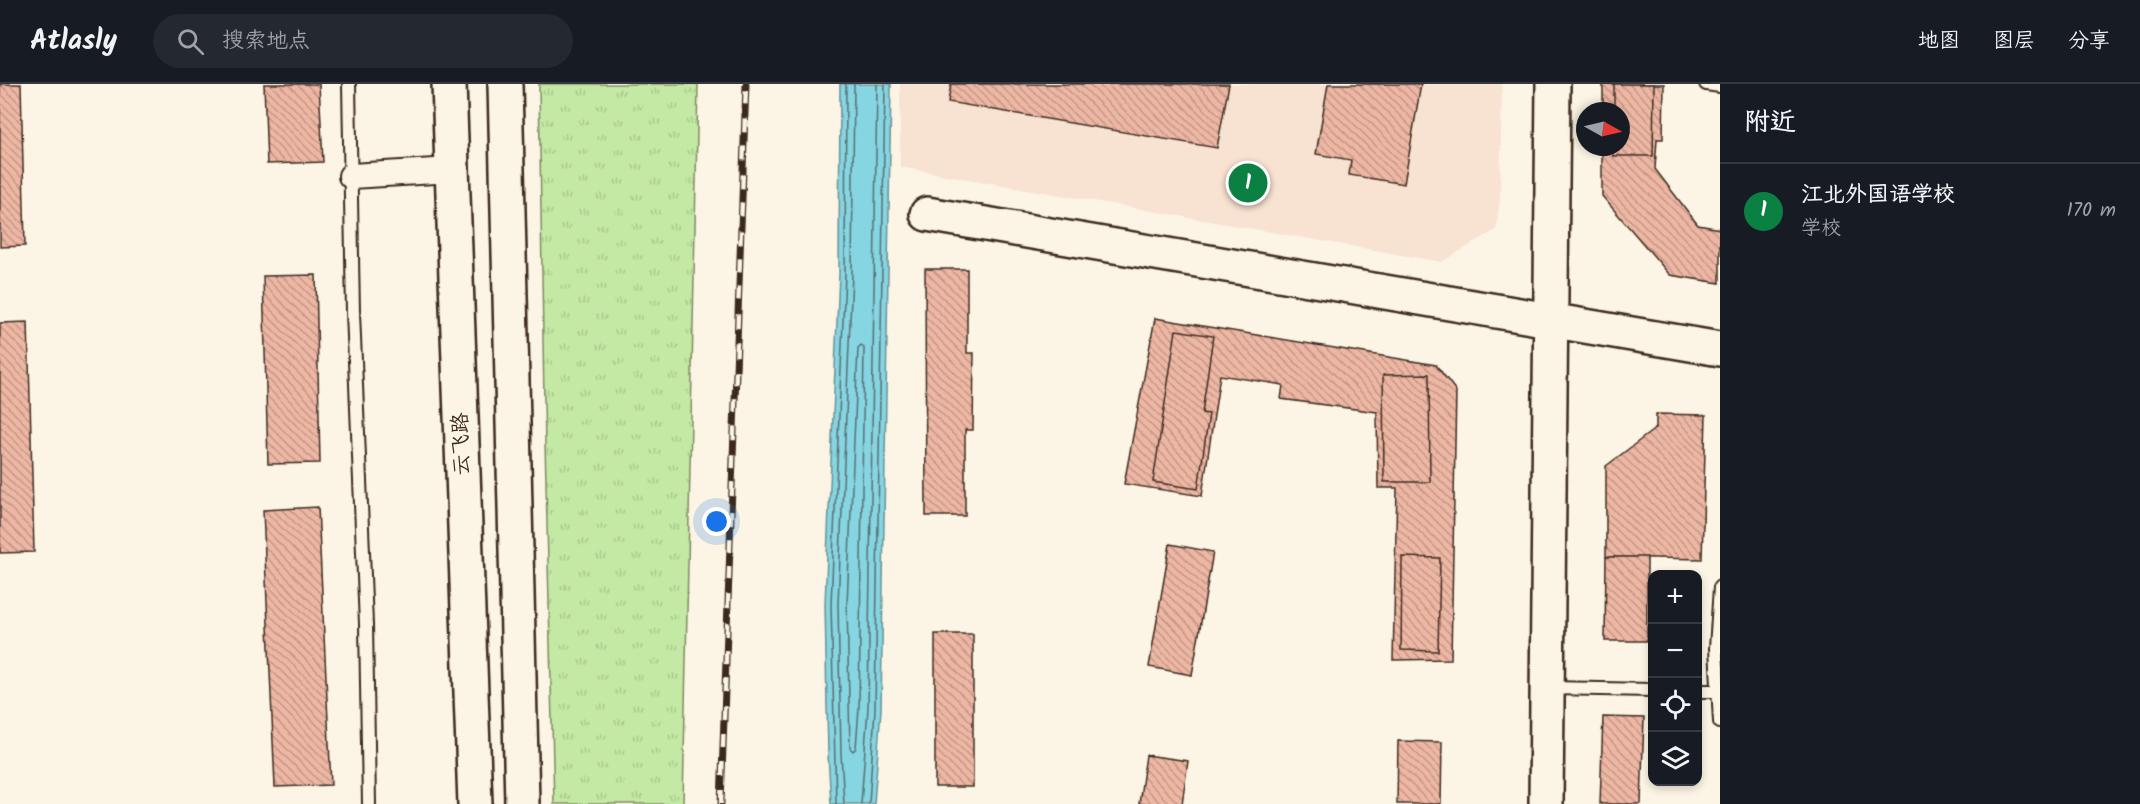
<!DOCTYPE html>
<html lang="zh">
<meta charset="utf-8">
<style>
:root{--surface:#171b24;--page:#242831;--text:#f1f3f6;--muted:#9ea1a6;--line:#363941;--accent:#0b8043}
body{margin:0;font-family:Kalam,"LXGW WenKai TC",sans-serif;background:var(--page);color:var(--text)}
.controls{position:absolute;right:18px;bottom:18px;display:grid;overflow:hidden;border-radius:12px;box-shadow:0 3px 9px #0003}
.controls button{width:54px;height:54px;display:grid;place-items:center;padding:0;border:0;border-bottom:2px solid var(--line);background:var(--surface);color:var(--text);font:30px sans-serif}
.compass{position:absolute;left:1576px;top:18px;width:54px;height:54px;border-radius:50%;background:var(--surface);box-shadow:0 3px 9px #0003;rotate:98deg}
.you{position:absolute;left:717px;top:438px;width:21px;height:21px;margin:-15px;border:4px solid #fff;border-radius:50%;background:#1a73e8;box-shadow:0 0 0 9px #1a73e833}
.badge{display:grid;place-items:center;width:39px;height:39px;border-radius:50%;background:var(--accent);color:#fff;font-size:20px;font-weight:700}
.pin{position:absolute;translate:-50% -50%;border:3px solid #fff;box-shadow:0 2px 6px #0006}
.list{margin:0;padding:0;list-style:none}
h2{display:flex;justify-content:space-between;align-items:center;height:78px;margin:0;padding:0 24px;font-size:26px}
h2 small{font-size:20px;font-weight:400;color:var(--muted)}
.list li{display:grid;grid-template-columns:39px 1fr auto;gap:18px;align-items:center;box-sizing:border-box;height:96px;padding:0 24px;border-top:2px solid var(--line)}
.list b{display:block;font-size:22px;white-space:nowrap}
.list p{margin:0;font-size:20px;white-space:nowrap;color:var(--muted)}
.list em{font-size:20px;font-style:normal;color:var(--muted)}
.icon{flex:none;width:33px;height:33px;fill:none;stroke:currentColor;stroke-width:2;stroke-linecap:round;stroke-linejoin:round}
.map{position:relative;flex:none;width:1720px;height:720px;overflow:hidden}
header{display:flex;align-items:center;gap:36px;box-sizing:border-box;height:84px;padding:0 30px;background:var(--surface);border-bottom:2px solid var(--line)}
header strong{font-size:28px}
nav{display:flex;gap:33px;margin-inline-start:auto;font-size:21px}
.search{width:420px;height:54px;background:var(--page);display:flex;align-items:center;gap:15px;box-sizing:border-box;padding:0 21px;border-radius:33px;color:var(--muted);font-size:22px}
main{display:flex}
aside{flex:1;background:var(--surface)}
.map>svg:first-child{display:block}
</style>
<header>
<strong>Atlasly</strong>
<div class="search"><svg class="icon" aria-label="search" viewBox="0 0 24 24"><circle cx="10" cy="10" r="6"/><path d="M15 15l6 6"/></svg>搜索地点</div>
<nav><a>地图</a><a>图层</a><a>分享</a></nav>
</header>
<main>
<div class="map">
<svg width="1720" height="720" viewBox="0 0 1720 720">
<defs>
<pattern id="park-tufts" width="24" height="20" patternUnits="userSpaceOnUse" patternTransform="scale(1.5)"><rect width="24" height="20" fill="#c3e9a4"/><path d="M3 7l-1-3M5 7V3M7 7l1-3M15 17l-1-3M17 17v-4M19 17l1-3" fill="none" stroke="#a8c88d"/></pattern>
<pattern id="building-back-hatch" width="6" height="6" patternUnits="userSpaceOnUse" patternTransform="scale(1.5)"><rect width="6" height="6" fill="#eeb7a4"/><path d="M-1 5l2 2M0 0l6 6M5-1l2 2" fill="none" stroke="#c29585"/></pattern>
</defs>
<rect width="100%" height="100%" fill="#fcf5e5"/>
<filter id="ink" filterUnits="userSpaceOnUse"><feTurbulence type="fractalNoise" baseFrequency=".0167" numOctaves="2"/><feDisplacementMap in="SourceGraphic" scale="12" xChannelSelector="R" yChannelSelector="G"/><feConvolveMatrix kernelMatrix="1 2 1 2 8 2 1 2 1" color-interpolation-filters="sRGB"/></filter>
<g filter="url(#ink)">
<!-- built -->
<path fill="#f8e2d2" d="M900,0H1502L1500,116L1496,146L1442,178L900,83Z"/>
<!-- park -->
<path fill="url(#park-tufts)" stroke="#7f8a61" stroke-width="1.5" d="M539,0H698L683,720H554L544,318Z"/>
<!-- water -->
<path fill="#86d5e3" stroke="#689194" stroke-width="1.5" d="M840,0H891L881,625L874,720H831L828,671L825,520L839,190Z"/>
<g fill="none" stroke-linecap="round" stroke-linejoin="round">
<!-- shore -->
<g stroke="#596e6d" stroke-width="1.5">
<path d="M861,261L864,264L859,624L856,664L853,667L850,664L847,520L858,264Z"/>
<path d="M836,720L831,520L845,190L846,0"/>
<path d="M844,720L841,670L838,520L852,190L854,0"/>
<path d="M861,720L868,624L877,0"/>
<path d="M869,720L875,625L885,0"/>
</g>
</g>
<!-- building -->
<g fill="url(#building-back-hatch)" stroke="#3b2a1e" stroke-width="1.5">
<path d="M0,0H21L25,162L0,163Z"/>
<path d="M264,0H319L323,78L267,80Z"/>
<path d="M951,0H1229L1217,64L948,18Z"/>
<path d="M1328,0H1421L1404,100L1349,91L1351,76L1316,70Z"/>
<path d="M1603,0H1664L1663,55H1657L1655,85L1698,141L1720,145V199L1670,191L1602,112V63H1621V27H1603Z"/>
<path d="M1614,0H1654L1653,72H1613V63H1621V27H1614Z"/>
<path d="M925,185H967V269H974L973,346H965V432H926Z"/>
<path d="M316,191L320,379L268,380L263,192Z"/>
<path d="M1155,234L1436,281L1456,307L1451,575L1393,576L1397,404H1378L1377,328L1281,315L1283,301L1220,291L1202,412L1124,400Z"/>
<path d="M28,238L34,468L0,469V239Z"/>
<path d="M1176,246L1213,252L1202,329L1209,330L1198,405L1153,398Z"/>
<path d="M1429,290L1430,398H1384L1383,291Z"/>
<path d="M1656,330L1706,331L1702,475L1606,473V382L1656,344Z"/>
<path d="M318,423L331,701L275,703L263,426Z"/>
<path d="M1170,460L1213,468L1192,591L1149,583Z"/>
<path d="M1402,473L1440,474L1438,567L1401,566Z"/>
<path d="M1606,473H1647V557H1605Z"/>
<rect x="935" y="550" width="38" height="153"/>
<path d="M1603,633L1644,634L1641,720H1600Z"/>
<path d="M1398,657L1442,658L1441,720H1397Z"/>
<path d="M1146,671L1188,677L1182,720H1139Z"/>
</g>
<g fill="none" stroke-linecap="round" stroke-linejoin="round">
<defs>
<g id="lane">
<path d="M349,0L353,229L366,540L369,720"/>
<path d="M1706,0L1720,2"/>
<path d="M1720,503L1716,564L1720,638"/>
<path d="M1549,604L1652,606"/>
<path d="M1698,607H1718"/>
</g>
<path id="street" d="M351,92L452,86"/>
<g id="secondary">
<path d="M449,0L475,720"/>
<path d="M505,0L522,720"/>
<path d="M927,130L1720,265"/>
<path d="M1546,720L1553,0"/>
</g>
</defs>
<!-- lane casing -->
<use href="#lane" stroke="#3b2a1e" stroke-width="16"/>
<!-- street casing -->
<use href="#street" stroke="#3b2a1e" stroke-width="28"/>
<!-- secondary casing -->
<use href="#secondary" stroke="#3b2a1e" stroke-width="38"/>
<!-- lane -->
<use href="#lane" stroke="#fcf5e5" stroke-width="12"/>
<!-- street -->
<use href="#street" stroke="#fcf5e5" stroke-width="24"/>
<!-- secondary -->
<use href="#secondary" stroke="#fcf5e5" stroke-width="33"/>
<defs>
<path id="rail" d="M721,720L746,0"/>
</defs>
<!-- rail casing -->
<use href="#rail" stroke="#3b2a1e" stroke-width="7"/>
<!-- rail -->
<use href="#rail" stroke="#fcf5e5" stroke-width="4.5" stroke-dasharray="14" stroke-linecap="butt"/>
</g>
</g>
<g text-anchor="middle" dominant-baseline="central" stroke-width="5" stroke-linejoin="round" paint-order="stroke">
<!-- street labels -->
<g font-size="21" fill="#3b2a1e" stroke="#fcf5e5">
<text transform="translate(462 360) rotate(-92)">云飞路</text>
</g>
</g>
</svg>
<div class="controls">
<button>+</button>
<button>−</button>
<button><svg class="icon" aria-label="locate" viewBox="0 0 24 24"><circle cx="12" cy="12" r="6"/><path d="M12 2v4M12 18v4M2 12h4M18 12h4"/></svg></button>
<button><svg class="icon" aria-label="layers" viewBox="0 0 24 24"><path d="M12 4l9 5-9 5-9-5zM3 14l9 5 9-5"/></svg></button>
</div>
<svg class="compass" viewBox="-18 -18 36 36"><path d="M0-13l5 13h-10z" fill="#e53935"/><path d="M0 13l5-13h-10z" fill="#9ea1a6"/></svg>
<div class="you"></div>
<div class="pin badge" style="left:1248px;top:99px">1</div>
</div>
<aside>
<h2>附近<small></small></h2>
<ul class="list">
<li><span class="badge">1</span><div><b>江北外国语学校</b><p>学校</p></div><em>170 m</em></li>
</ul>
</aside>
</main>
